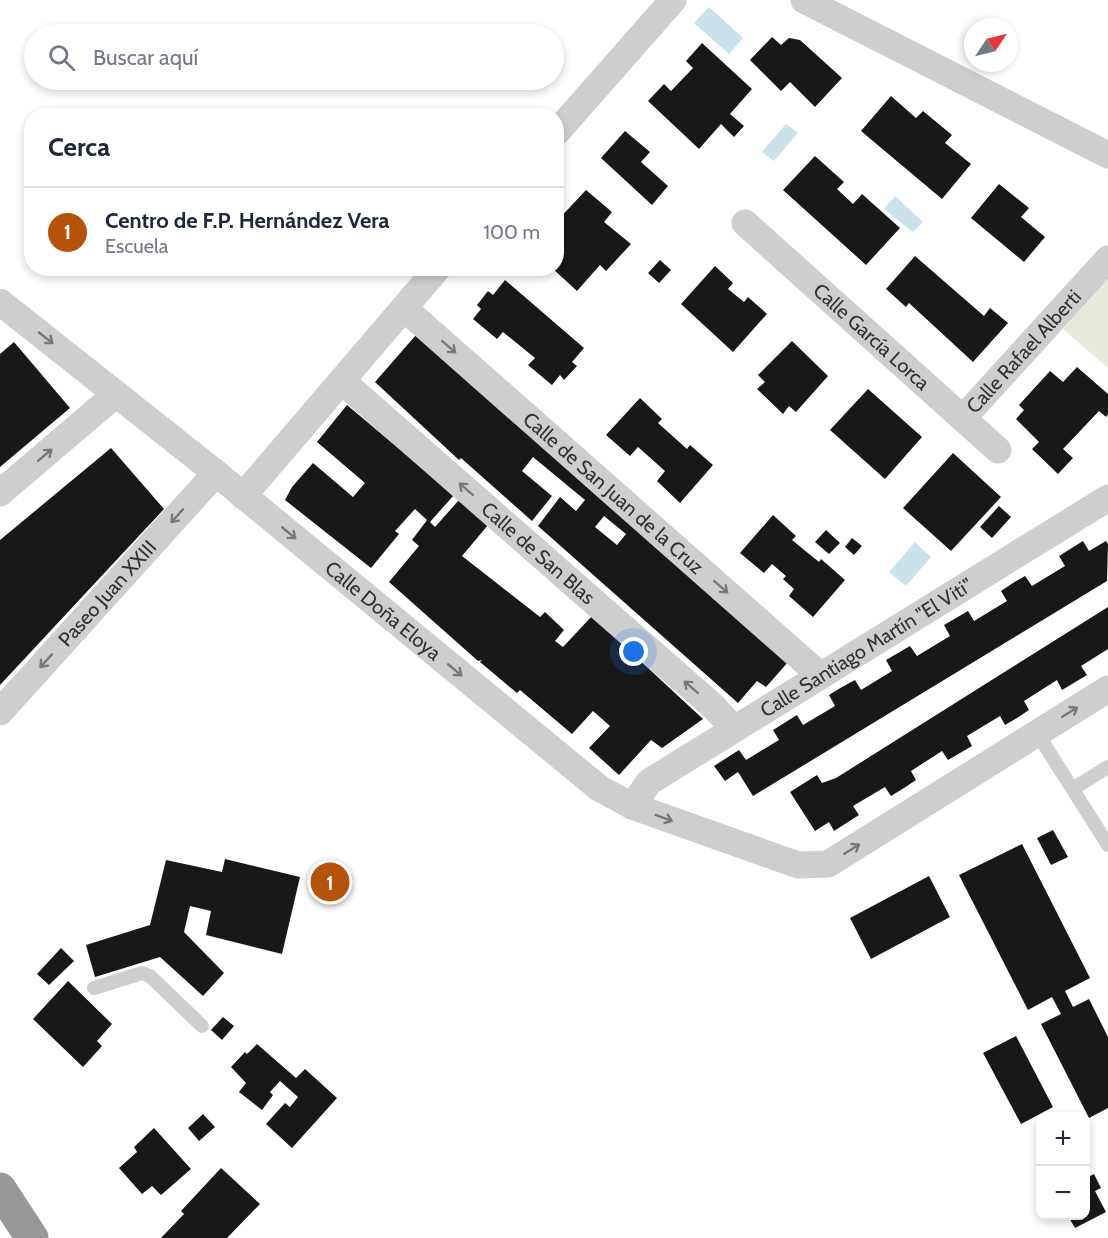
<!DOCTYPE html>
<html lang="es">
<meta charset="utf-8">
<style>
:root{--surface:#fff;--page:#f6f6f7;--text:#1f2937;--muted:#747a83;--line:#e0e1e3;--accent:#b45309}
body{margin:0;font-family:Cabin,sans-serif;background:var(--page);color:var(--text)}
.controls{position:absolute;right:18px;bottom:18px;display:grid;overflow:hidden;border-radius:12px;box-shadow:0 3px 9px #0003}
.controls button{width:54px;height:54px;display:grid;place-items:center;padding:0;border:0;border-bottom:2px solid var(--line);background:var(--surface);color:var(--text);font:30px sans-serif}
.compass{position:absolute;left:964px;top:18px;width:54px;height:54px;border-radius:50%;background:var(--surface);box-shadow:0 3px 9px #0003;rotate:55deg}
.you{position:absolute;left:634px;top:652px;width:21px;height:21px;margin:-15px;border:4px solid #fff;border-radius:50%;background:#1a73e8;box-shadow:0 0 0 9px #1a73e833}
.badge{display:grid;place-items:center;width:39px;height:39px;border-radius:50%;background:var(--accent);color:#fff;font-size:20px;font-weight:700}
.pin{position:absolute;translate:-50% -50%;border:3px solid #fff;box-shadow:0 2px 6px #0006}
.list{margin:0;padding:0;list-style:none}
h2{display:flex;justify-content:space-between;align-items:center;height:78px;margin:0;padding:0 24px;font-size:26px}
h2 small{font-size:20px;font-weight:400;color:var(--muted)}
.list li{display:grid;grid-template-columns:39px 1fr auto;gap:18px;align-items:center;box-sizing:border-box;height:90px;padding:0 24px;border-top:2px solid var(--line)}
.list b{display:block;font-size:22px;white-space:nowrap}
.list p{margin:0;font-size:20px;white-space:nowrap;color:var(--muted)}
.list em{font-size:20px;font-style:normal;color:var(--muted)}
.icon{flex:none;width:33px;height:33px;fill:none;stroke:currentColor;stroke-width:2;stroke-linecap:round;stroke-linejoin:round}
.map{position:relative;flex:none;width:1108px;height:1238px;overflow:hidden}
.search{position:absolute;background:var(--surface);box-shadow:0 3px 9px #0003;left:24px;top:24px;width:540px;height:66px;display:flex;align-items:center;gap:15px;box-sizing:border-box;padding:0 21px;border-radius:33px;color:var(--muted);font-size:22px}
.panel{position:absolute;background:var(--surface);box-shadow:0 3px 9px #0003;left:24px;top:108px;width:540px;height:168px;border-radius:24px}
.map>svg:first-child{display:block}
</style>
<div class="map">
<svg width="1108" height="1238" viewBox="0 0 1108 1238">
<rect width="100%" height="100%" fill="#fff"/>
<!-- green -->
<path fill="#e6eadd" d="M1108,279V368L1063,329Z"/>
<!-- water -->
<g fill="#cae2e9">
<path d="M709,7L743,38L729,54L694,23Z"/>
<path d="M786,124L798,133L774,161L762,152Z"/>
<path d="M895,196L923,222L913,232L884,209Z"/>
<path d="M915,542L931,557L906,586L889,572Z"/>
</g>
<!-- building -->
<g fill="#181818" fill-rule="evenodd">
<path d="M772,37L781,45L789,38L800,40L842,78L815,107L790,82L781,91L750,60Z"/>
<path d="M702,43L752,89L730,114L744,126L734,137L721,124L699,149L648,101L664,84L671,91L693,68L686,61Z"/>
<path d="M891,96L916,118L923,111L952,135L945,143L971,164L942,199L861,131Z"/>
<path d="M625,131L650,152L641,162L668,186L652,205L601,158Z"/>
<path d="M815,156L844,182L837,189L853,204L862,194L900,228L866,265L783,190Z"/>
<path d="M999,184L1029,208L1021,217L1045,237L1024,262L971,218Z"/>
<path d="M586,190L612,212L604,222L631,244L606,271L600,265L577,291L552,268H556V222Z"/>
<path d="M915,256L984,316L990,308L1008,323L973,362L909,303L906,307L886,289Z"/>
<path d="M660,260L671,270L659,283L648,273Z"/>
<path d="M715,266L733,283L728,289L744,302L748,297L767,314L733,352L681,304Z"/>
<path d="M505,280L584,348L572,362L577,366L564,380L560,375L552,385L528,365L535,358L503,332L497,339L473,319L481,309L477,305L488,291L493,295Z"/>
<path d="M416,335L789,661L766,687L757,681L738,703L538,526L560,497L576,511L585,500L533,457L522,471L552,496L532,521L461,458L459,460L375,382ZM604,516L626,534L617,545L595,527Z"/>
<path d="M792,341L828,376L796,412L789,406L783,414L757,389L765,382L758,375Z"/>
<path d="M14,342L70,408L0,467V354Z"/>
<path d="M1077,367L1108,394V414L1106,417L1099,411L1063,449L1073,458L1058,474L1032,449L1039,442L1016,419L1024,410L1019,405L1050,371L1063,382Z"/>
<path d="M868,389L922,437L885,479L830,430Z"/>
<path d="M640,398L662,419L658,423L687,449L690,445L713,465L680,503L657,481L665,471L638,447L630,456L606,435Z"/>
<path d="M347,405L454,495L430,522L435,527L459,500L488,525L462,556L540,617L545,612L564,630L555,641L563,647L592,616L703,719L662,748L651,740L619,775L589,748L610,726L593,711L572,734L520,690L517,693L480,662L482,660L478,661L389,582L419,546L412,540L427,520L415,509L395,531L399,534L371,568L285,500L292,487L313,463L353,497L365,483L317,442Z"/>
<path d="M111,448L164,509L0,685V540Z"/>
<path d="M953,453L1001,497L951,551L903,508Z"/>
<path d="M999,506L1011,517L992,538L980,527Z"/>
<path d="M773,515L796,536L792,540L819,562L821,559L845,580L813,617L789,596L794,589L783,579L786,576L772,564L764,573L740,553Z"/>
<path d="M826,530L840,543L829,554L815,542Z"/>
<path d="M852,538L862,546L854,555L845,547Z"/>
<path d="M1083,541L1089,551L1106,541L1108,544L1107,581L753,796L738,772L725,781L714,766L739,750L746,760L779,740L773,730L797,715L803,725L835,706L829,695L842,687L855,680L861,690L892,671L886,660L910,646L917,656L950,636L944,625L968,611L974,621L1007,601L1001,591L1013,583L1025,576L1032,586L1065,566L1059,556Z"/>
<path d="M1108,607V649L1081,666L1087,675L1062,690L1057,680L1024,701L1029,710L1017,718L1005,725L1000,716L967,736L972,746L948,760L942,751L911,771L916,780L904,788L891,796L885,787L853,806L859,815L834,831L829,822L815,831L790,792L817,775L822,783L836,778Z"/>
<path d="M1053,830L1068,857L1051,865L1037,838Z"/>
<path d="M1022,844L1090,978L1065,991L1073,1007L1089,999L1108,1037V1108L1089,1118L1041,1024L1061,1014L1052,997L1028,1010L959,875Z"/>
<path d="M225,859L300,877L282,954L206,935L211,911L190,906L184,932L224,973L203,996L160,957L95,977L86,945L150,925L166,860L222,872Z"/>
<path d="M929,876L950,917L871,959L850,918Z"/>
<path d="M61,948L74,961L49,985L37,974Z"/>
<path d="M68,981L112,1024L97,1041L102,1046L83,1067L33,1019Z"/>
<path d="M223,1017L234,1026L222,1040L211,1030Z"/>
<path d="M1016,1036L1053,1107L1021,1124L983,1053Z"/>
<path d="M257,1044L296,1078L305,1069L337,1098L292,1148L266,1124L285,1103L290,1107L298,1097L280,1081L270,1092L273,1095L262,1110L239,1092L246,1083L231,1067L245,1052L247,1054Z"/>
<path d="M203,1114L215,1127L199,1141L188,1128Z"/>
<path d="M154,1128L191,1169L161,1195L152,1186L142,1194L119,1168L137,1152L134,1147Z"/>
<path d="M221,1168L260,1204L227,1238H161L184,1214L181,1211Z"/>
<path d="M1086,1172L1088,1177L1094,1174L1101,1188L1095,1191L1106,1212L1075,1228L1068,1216L1086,1215Z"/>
</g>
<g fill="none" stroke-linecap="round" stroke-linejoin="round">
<!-- lane -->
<g stroke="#cecece" stroke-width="14">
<path d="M1037,733L1108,845"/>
<path d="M1074,788L1108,767"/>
<path d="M94,988L142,973L150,976L202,1026"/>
</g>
<!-- street -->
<g stroke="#cecece" stroke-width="27">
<path d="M804,0L1108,155"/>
<path d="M556,133L673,0"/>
<path id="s1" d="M745,223L998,450"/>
<path id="s2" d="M0,302L216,473L599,788L632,806L798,865L828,864L1108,689"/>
<path id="s3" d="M405,309L821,676"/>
<path id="s4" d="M342,381L714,707L733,728"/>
<path id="s5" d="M963,418L1108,259"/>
<path d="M0,493L116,394"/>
<path d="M243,496L438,268"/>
<path id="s6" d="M0,712L216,473"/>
<path id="s7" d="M632,806L649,782L1108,498"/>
</g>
<!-- highway -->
<path stroke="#989898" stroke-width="33" d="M0,1189L32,1238"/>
</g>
<!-- one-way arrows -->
<defs><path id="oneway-shaft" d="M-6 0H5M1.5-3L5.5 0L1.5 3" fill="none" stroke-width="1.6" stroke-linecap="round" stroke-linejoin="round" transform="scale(1.5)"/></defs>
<g stroke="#787878">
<use href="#oneway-shaft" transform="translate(46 338) rotate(38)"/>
<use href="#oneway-shaft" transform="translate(449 347) rotate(41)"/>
<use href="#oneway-shaft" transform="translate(45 455) rotate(-40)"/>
<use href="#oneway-shaft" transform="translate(466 489) rotate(-139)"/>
<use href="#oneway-shaft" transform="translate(177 516) rotate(132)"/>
<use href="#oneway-shaft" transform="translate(289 533) rotate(40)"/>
<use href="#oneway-shaft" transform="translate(721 587) rotate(41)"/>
<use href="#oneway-shaft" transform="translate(46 661) rotate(132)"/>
<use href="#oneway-shaft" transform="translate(455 670) rotate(40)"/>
<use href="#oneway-shaft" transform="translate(691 687) rotate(-139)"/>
<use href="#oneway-shaft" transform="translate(1070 712) rotate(-32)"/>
<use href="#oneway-shaft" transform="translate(664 818) rotate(20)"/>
<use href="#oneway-shaft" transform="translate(852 849) rotate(-32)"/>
</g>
<g text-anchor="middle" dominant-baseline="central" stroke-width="6" stroke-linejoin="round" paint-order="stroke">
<!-- street labels -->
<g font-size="20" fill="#313131" stroke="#fff">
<text stroke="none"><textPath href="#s1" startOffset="170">Calle García Lorca</textPath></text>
<text stroke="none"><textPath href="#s5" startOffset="90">Calle Rafael Alberti</textPath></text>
<text stroke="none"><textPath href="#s3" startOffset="278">Calle de San Juan de la Cruz</textPath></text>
<text stroke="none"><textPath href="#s4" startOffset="261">Calle de San Blas</textPath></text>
<text stroke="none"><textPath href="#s6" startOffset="160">Paseo Juan XXIII</textPath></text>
<text stroke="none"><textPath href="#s2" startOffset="492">Calle Doña Eloya</textPath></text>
<text stroke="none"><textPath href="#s7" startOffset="285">Calle Santiago Martín "El Viti"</textPath></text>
</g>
</g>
</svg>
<div class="controls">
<button>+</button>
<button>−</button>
</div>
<svg class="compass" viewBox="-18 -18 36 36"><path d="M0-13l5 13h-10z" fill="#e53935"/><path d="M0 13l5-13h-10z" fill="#747a83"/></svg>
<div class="you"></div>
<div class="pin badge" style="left:330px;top:882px">1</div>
<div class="search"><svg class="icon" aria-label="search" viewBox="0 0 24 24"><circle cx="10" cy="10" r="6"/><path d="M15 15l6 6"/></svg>Buscar aquí</div>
<section class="panel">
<h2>Cerca<small></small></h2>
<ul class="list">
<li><span class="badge">1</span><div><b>Centro de F.P. Hernández Vera</b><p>Escuela</p></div><em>100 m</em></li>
</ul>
</section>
</div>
